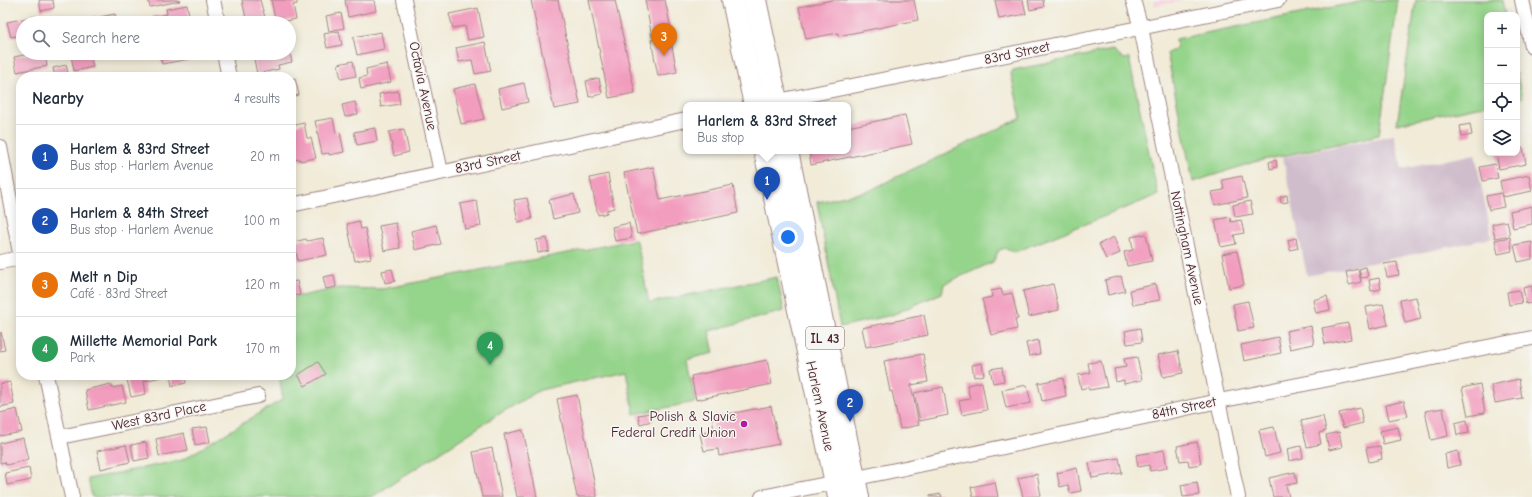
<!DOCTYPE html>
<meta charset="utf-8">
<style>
:root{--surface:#fff;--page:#f6f6f7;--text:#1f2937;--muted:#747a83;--line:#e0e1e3;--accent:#2563eb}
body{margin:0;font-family:"Comic Neue",sans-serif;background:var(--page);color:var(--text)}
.controls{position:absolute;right:12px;top:12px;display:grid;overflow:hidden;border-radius:8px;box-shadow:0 2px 10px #0003}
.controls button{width:36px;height:36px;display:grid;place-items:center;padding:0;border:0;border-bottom:1px solid var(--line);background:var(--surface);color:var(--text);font:20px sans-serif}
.you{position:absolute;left:788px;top:237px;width:14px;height:14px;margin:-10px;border:3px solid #fff;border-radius:50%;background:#1a73e8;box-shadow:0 0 0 6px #1a73e833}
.badge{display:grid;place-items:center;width:26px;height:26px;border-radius:50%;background:var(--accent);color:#fff;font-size:13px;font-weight:700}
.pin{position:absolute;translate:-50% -33px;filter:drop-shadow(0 1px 2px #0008)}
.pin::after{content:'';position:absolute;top:21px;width:14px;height:12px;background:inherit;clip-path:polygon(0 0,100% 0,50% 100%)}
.popup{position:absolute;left:683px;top:102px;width:168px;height:52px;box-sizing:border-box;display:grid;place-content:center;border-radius:8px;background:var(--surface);filter:drop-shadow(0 1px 3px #0005);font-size:13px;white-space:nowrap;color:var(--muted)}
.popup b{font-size:15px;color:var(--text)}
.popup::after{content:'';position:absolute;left:50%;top:100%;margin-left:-8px;border:8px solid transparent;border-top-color:var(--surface)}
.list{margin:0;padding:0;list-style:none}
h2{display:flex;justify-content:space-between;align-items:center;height:52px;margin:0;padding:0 16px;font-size:17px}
h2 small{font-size:13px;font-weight:400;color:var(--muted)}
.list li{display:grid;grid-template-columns:26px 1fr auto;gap:12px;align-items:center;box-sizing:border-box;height:64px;padding:0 16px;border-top:1px solid var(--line)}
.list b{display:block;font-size:15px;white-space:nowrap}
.list p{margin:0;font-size:13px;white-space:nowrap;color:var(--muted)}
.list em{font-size:13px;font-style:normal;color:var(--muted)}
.icon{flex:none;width:22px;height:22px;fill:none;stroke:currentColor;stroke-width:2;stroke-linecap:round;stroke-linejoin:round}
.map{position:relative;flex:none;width:1532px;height:497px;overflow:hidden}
.search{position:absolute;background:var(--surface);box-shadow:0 2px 10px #0003;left:16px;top:16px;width:280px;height:44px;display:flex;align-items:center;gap:10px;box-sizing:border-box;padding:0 14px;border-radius:22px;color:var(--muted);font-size:15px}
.panel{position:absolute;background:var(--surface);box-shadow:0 2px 10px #0003;left:16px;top:72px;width:280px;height:308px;border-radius:16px}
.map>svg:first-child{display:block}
</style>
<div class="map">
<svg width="1532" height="497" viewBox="0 0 1532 497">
<rect width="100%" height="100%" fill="#f6f6f2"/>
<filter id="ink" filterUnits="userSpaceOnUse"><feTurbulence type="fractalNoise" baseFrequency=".025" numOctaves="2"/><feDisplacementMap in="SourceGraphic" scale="8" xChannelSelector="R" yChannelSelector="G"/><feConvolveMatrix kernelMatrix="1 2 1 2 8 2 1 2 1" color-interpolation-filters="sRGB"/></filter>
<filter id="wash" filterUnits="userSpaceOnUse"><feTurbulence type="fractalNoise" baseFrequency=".012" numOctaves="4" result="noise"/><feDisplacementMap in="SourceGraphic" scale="16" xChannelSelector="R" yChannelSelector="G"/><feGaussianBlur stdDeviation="0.9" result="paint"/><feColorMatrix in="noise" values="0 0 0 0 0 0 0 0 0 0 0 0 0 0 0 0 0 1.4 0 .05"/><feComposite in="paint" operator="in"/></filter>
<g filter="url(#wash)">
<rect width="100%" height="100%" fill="#f1ebd8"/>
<!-- built -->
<path fill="#f4cfdc" d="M1154,0H1185L1155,6Z"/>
<!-- industrial -->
<path fill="#d0bdcc" d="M1394,135L1402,169L1475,154L1492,238L1307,276L1283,157Z"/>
<!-- green -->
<g fill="#95d48b" stroke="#707a5b">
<path d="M1368,0H1398L1379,135L1254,162L1193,182L1167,53L1174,50L1177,46L1176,39Z"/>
<path d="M1416,0H1502L1505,15H1487V105L1397,124Z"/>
<path d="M1113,50L1124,59L1129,58L1158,195L1015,252L1006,248L999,250L993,262L944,284L942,293L892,315L840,327L817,202L869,191L892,179L1021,118L1011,74L1013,70Z"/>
<path d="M1517,73L1522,98L1517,99Z"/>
<path d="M634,240L637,241L649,303L777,277L784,311L709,331L714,353L687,359L695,402L634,414L626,371L540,390L494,417L372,497H92L88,479L182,460L283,399L279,375H291V298L339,288L382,289Z"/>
</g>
<g id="blocks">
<!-- building -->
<g fill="#f29cbe">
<path d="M39,0H53L54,8L41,11Z"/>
<path d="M148,0H179L180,1L150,7Z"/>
<path d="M242,0H260L266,21L265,23H247Z"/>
<path d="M271,0H297V4L293,5L296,19L276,23Z"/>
<path d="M345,0H374L376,11L348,17Z"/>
<path d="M531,0H558L580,104L554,109Z"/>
<path d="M589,0H615L635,93L609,98Z"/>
<path d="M645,0H665L672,34L652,37Z"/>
<path d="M832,0H914L918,20L838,36V33L806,39L799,7Z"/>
<path d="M995,0H1023L1026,14L999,19Z"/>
<path d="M1028,0H1043L1044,7L1030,10Z"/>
<path d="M187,5L190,20H187L188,23H153L152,17L167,14L166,9Z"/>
<path d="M478,8L484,37L468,40L465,26L453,28L449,14Z"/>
<path d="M341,13L344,28L329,31L326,16Z"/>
<path d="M115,14L117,23H75V22Z"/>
<path d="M37,16L39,23H23V35L11,37L7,22Z"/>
<path d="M339,31L342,45L327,48L324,34Z"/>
<path d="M381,32L384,49L357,55L353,37Z"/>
<path d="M670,36L677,72L658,76L651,40Z"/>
<path d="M485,42L491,71L475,74L472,60L459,62L456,48Z"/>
<path d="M34,53H45L47,66L17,72L14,57Z"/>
<path d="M80,53H90L93,67L74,71L71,55Z"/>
<path d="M159,53H194L195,58L162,64Z"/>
<path d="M255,53H290L292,62L278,65L279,69L257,74L254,59L256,58Z"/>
<path d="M353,61L356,76L341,79L338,64Z"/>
<path d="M387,64L391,82L361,89L359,78L367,76L366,69Z"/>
<path d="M66,65L69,77H55L53,68Z"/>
<path d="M295,78L299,95L291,97V79Z"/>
<path d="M599,78L602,94L589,97L586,81Z"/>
<path d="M524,83L528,102L502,108L498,89Z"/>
<path d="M475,84L484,119L461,124L453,89Z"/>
<path d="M398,91L400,104L381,107L379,94Z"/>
<path d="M355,102L358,114L345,117L342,105Z"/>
<path d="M905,115L912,144L811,165L809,151H848V127Z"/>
<path d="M333,118L336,133L340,132L344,152L329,155V153L322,154L315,121Z"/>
<path d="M304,123L307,138H311L316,158L300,161V159L293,160L291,149V126Z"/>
<path d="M1470,124L1472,135L1462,137L1460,126Z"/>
<path d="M375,128L377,141L357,145L354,132Z"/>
<path d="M404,129L409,152L394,156L389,132Z"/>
<path d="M1523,148L1526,164L1499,169L1496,153H1517V149Z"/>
<path d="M1276,160L1277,167L1270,169L1269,162Z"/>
<path d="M1495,164L1498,178L1483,181L1480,167Z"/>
<path d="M653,167L660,200L733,185L738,213L637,234L624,173Z"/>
<path d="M608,174L614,208L607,210V213L598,215L590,178Z"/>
<path d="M1529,175L1532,191L1503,197L1500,181Z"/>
<path d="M1242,176L1247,198L1215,205L1212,192L1224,190L1222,180Z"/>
<path d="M1501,193L1504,207L1489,210L1486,196Z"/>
<path d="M574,194L578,213L553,219L549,200Z"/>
<path d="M1287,195L1288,202L1281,203L1280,197Z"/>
<path d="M527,198L532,219L518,222L514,200Z"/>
<path d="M477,201L481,226L465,229L460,204Z"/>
<path d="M1250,201L1253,214L1235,217L1233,205Z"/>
<path d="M1532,206V224L1513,228L1510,211Z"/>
<path d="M1230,217L1231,222L1241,220L1244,233L1234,235L1236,244L1221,247L1215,220Z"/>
<path d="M359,221L361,229L365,228L371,258L355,261L347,224Z"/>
<path d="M1507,221L1510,235L1495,238L1492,224Z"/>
<path d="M396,223L400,248L384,251L379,226Z"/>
<path d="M629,223L632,238L615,241L612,227Z"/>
<path d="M436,225L441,244L415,250L411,231Z"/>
<path d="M1146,234L1152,261L1127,266L1124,252L1133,250L1131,237Z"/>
<path d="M1114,237L1120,253L1106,259L1099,244Z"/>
<path d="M1510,237L1512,251L1498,254L1495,240Z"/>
<path d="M323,238L327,255L298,261L294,242L306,239L307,241Z"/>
<path d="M547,238L549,251L538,253L536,240Z"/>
<path d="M1296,238L1298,248L1290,250L1288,240Z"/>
<path d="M1532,242V259L1518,262L1514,245Z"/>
<path d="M1237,251L1244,285L1229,288L1222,254Z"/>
<path d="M1397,262L1399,275L1387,277L1384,264Z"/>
<path d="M1366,267L1368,277L1361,278L1359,269Z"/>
<path d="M392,269L395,281L385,283L382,271Z"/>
<path d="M1358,269L1361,282L1349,285L1346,272Z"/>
<path d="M334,275L336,287L326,289L323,277Z"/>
<path d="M1121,276L1125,291L1108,295L1105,280Z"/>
<path d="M1379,278L1381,289L1371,291L1369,280Z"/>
<path d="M297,281L300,295L291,296V282Z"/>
<path d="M1053,284L1059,310L1029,317L1023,291Z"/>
<path d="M1156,284L1160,300L1133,305L1130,290Z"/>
<path d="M1532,286V303L1526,304L1523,288Z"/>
<path d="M1001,289L1003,295L1012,293L1018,319H1015L1017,329L991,335L982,299L992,297L991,291Z"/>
<path d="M1519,290L1522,303L1509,305L1507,292Z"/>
<path d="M1327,296L1330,310L1316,313L1313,300Z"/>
<path d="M1416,297L1421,319L1405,323L1400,300Z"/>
<path d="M1248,301L1254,328L1238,331L1233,304Z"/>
<path d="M1383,304L1388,325L1370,329L1366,307Z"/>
<path d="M924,315L928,335L866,347L862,328Z"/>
<path d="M1348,323L1351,339L1325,344L1322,328Z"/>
<path d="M1311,326L1314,344L1290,349L1286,331Z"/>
<path d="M1140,328L1142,342L1127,344L1125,331Z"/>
<path d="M1,332L5,350L0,351V333Z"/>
<path d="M1278,337L1281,353L1244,361L1241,345Z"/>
<path d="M1038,340L1040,354L1029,356L1026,343Z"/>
<path d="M1178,351L1183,373L1163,377L1158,355Z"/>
<path d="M923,354L928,382L911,385L919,425L900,429L892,391L890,392L884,361Z"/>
<path d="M1137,357L1142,380L1124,384V380L1116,382L1114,369L1126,367L1124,359Z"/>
<path d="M767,360L772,384L696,400L691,376Z"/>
<path d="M1101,361L1107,387L1089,390L1088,387L1081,389L1078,375L1090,373L1088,363Z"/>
<path d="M318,362L326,374L305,386L298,375Z"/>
<path d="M982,363L984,375L974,377L972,365Z"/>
<path d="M1002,367L1004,381L993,383L990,369Z"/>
<path d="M126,375H160L161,377L144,381L146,394L131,397Z"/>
<path d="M170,375H185L186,383L172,386Z"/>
<path d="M206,375H221V376L207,379Z"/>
<path d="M1063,378L1066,396L1042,401L1038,383Z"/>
<path d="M1519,379L1522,398L1495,403L1491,385Z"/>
<path d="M10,382L14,404L0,407V384Z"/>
<path d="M982,382L987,410L962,415L959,401L970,399L967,385Z"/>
<path d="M111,384L112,388L122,386L126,402L89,410L85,390Z"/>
<path d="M1480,384L1485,413L1468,416L1462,388Z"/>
<path d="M1027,385L1031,403L1006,408L1002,390Z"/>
<path d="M943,387L948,415L920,421L914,393Z"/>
<path d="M577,395L597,497H577L557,399Z"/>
<path d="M1404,401L1408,416L1389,420L1386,405Z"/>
<path d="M771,406L779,444L719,456L718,449L704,451L700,434L714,431L712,417Z"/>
<path d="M1360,408L1363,423L1343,428L1339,413Z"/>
<path d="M1443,408L1448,436L1431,440L1425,411Z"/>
<path d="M17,409L22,432L0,436V413Z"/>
<path d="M650,413L652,421L640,424L638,415Z"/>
<path d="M1323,416L1326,431L1319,433L1321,444L1307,447L1301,421Z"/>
<path d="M1467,420L1469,433L1457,435L1455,423Z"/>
<path d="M207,427L210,442L195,445L192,429Z"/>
<path d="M1274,427L1280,453L1265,457L1259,430Z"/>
<path d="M1398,427L1401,440L1383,444L1380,431Z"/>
<path d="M523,430L537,497H517L504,434Z"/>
<path d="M1339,432L1342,447L1329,450L1326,435Z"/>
<path d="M184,433L188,450L159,456L156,439Z"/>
<path d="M23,438L28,460L6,465L5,462L0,463V443Z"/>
<path d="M146,442L149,458L134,461L131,445Z"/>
<path d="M1197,442L1201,464L1189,466L1188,460L1180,461L1177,446Z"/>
<path d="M126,445L130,462L101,469L97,451Z"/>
<path d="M1301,446L1303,458L1289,461L1287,449Z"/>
<path d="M1380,446L1382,459L1369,462L1366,448Z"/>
<path d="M492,448L502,497H482L473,452Z"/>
<path d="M1164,450L1167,468L1150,471L1149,465L1138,467L1136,455Z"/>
<path d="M1458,451L1460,465L1447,468L1445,454Z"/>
<path d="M1119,458L1122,473L1092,478L1089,463Z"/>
<path d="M29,468L31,480L7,485L5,473Z"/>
<path d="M1077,468L1081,491L1070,493L1068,485L1060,487L1057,473Z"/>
<path d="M1295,472L1297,483L1286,485L1289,497H1273L1269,478Z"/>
<path d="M1037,474L1041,496L1023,497L1018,478Z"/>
<path d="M995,482L998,497H973L971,487Z"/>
<path d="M1197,482L1199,495L1183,497L1181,485Z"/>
<path d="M941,494L942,497H930L929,496Z"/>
</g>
</g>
</g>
<g filter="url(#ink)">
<use href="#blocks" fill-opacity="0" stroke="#9e8582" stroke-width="1"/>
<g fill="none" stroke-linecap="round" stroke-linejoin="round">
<defs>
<g id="minor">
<path d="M213,0L218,23"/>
<path d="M404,0L441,172"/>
<path d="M1133,0L1141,28L1238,497"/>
<path d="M1522,0L1532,47"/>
<path d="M224,53L229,77"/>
<path d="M768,103L1278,0"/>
<path d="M0,147L21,258"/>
<path d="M291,205L686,120"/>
<path d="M0,262L21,258"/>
<path d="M46,375L72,497"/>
<path d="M60,437L258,396"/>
<path d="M762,497L886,472L1219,401L1532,338"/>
</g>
<g id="primary">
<path d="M733,0L755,105"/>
<path d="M755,0L777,105"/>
<path d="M765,151L839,497"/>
<path d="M787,151L858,497"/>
</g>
</defs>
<!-- minor casing -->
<use href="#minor" stroke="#9e8582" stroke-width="16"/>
<!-- primary casing -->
<use href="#primary" stroke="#9e8582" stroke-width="24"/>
<!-- minor -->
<use href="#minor" stroke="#fff" stroke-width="14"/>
<!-- primary -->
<use href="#primary" stroke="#fff" stroke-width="22"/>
</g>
</g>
<!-- markers -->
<circle fill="#b5179e" stroke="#f6f6f2" stroke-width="1.5" cx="744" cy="424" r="4"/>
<g text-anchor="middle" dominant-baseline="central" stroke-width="3" stroke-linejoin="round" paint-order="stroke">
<!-- shield labels -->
<rect fill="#f6f6f2" stroke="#7e6067" stroke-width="1" x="806" y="327" width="38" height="22" rx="3"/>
<g font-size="13" font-weight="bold" fill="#4a1f2b">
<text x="825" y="338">IL 43</text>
</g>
<!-- street labels -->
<g font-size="14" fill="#4a1f2b" stroke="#f6f6f2">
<text transform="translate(1017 53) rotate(-12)">83rd Street</text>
<text transform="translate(423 86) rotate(78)">Octavia Avenue</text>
<text transform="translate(488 162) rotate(-12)">83rd Street</text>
<text transform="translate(1187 248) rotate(78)">Nottingham Avenue</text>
<text transform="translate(820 406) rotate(78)">Harlem Avenue</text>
<text transform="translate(1184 408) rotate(-12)">84th Street</text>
<text transform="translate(159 416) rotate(-12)">West 83rd Place</text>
</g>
<!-- poi labels -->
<g font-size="14" fill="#4a1f2b" stroke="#f6f6f2" text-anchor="end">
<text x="736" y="416">Polish &amp; Slavic<tspan x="736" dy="16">Federal Credit Union</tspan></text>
</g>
</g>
</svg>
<div class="controls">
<button>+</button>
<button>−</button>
<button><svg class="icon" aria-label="locate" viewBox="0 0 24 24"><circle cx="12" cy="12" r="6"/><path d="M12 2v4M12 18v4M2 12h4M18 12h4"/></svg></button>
<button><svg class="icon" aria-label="layers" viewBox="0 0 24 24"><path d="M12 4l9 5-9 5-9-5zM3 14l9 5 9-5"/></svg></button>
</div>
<div class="you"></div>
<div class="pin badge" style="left:767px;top:200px;background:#1a4fb4">1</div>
<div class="popup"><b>Harlem &amp; 83rd Street</b>Bus stop</div>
<div class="pin badge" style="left:850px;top:422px;background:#1a4fb4">2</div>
<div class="pin badge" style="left:664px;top:56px;background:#e8710a">3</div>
<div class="pin badge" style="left:490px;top:365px;background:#2e9e5b">4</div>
<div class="search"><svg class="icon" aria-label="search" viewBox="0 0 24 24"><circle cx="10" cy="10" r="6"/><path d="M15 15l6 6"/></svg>Search here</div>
<section class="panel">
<h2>Nearby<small>4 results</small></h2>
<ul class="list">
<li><span class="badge" style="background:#1a4fb4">1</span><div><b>Harlem &amp; 83rd Street</b><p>Bus stop · Harlem Avenue</p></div><em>20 m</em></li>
<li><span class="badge" style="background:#1a4fb4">2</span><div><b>Harlem &amp; 84th Street</b><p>Bus stop · Harlem Avenue</p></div><em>100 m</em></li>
<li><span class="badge" style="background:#e8710a">3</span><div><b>Melt n Dip</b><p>Café · 83rd Street</p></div><em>120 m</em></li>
<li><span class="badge" style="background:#2e9e5b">4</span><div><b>Millette Memorial Park</b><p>Park</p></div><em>170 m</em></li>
</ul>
</section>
</div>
